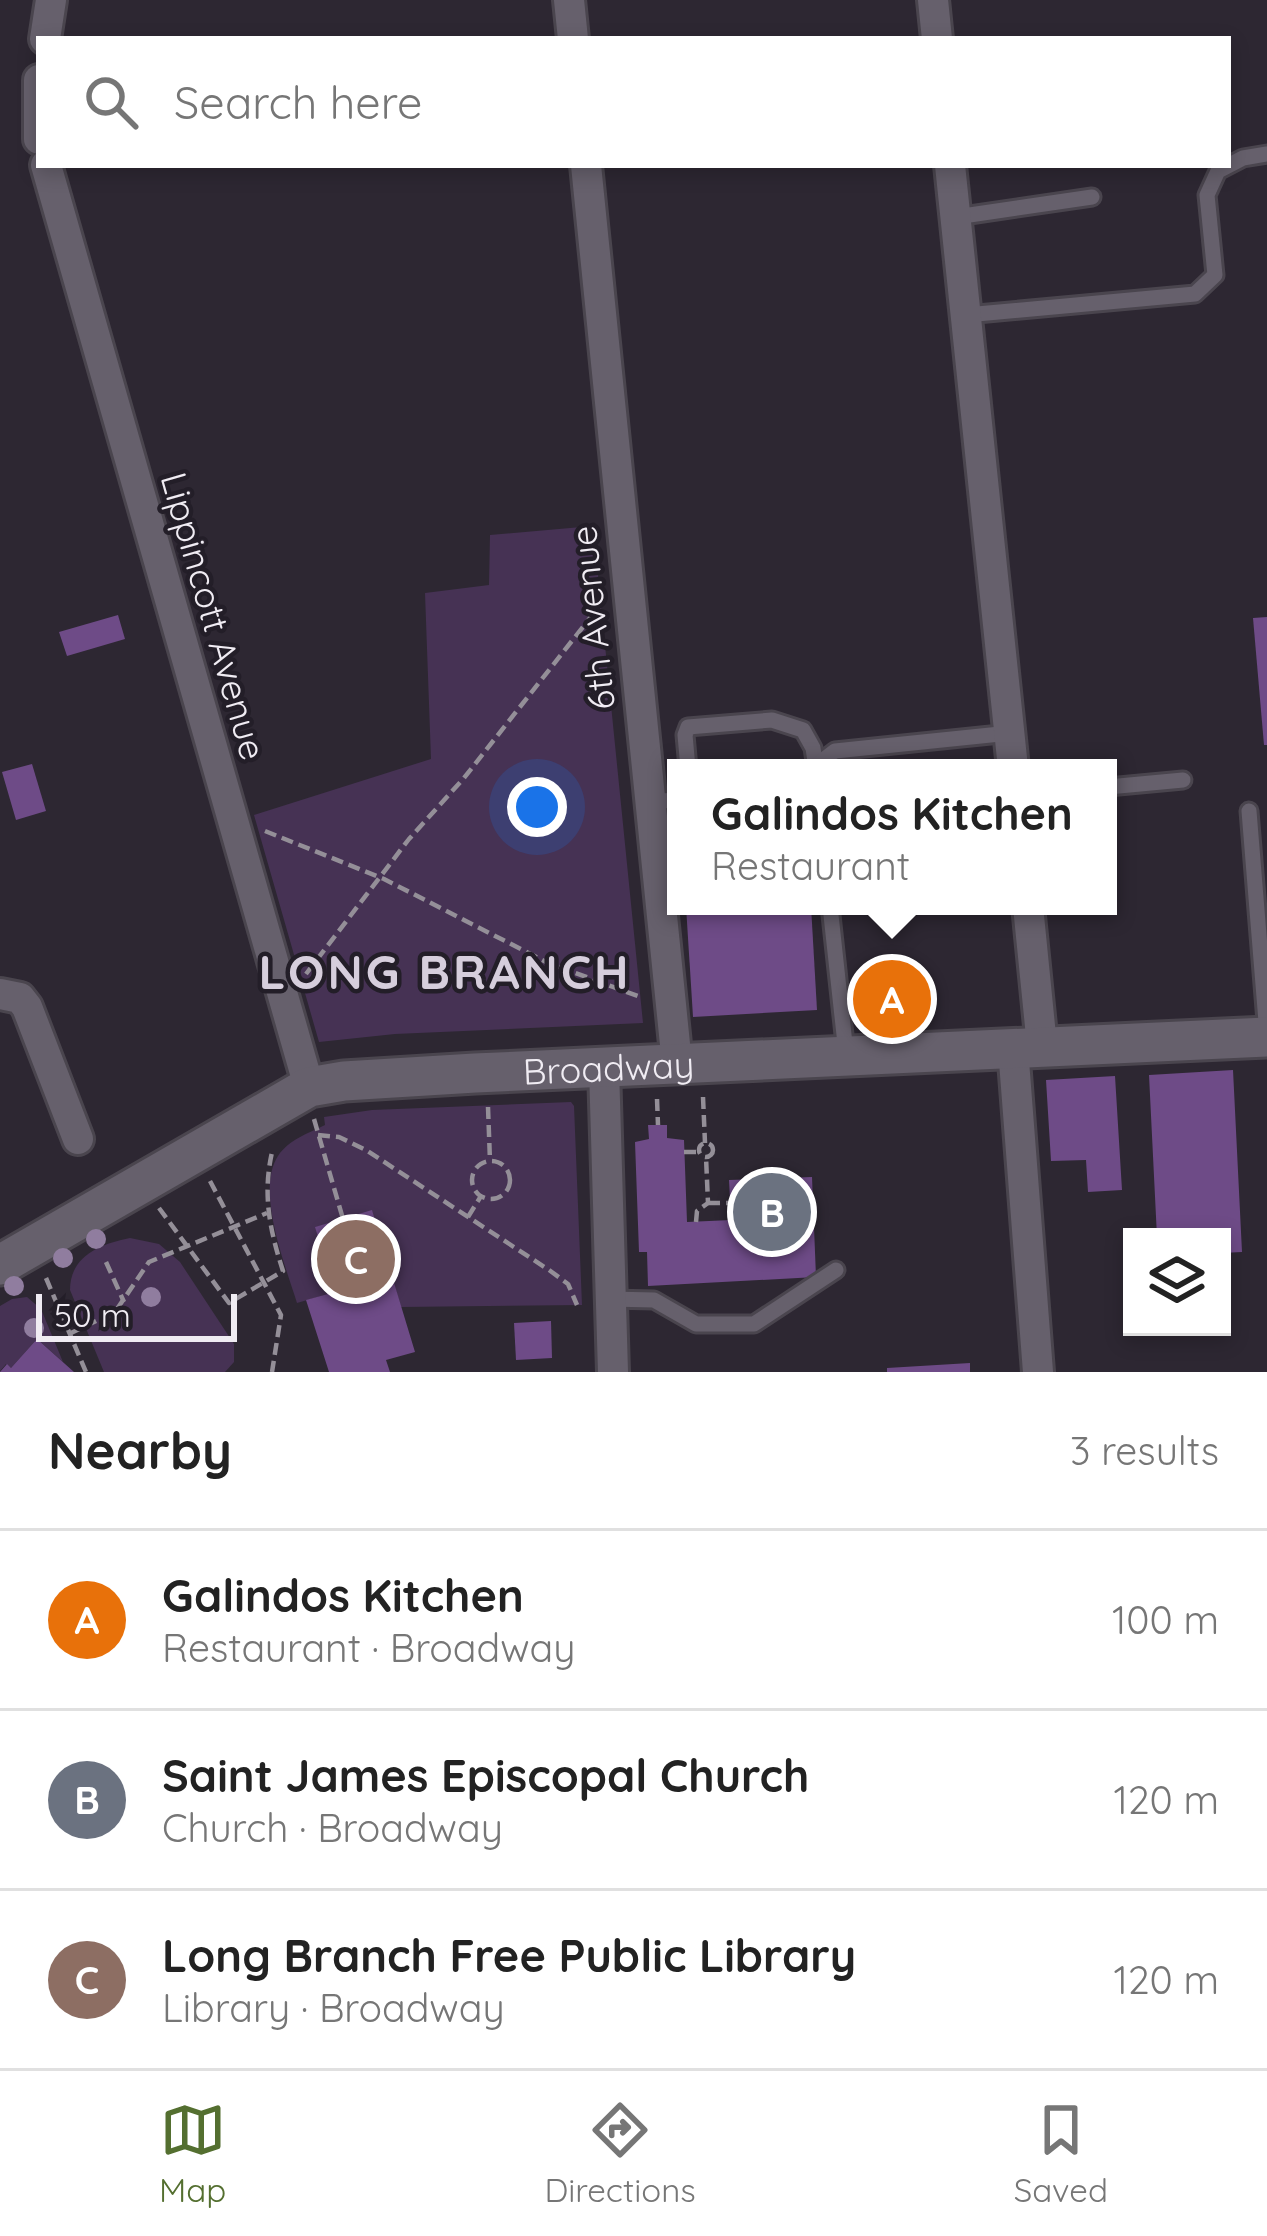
<!DOCTYPE html>
<meta charset="utf-8">
<style>
:root{--surface:#fff;--page:#f6f6f6;--text:#222;--muted:#767676;--line:#e0e0e0;--accent:#546f30}
body{margin:0;font-family:Quicksand,sans-serif;background:var(--page);color:var(--text)}
.controls{position:absolute;right:36px;bottom:36px;display:grid;overflow:hidden;border-radius:0px;box-shadow:0 6px 18px #0003}
.controls button{width:108px;height:108px;display:grid;place-items:center;padding:0;border:0;border-bottom:3px solid var(--line);background:var(--surface);color:var(--text);font:60px sans-serif}
.scale{position:absolute;left:36px;bottom:30px;width:201px;box-sizing:border-box;padding-left:12px;border:6px solid #f0ecf3;border-top:0;font-size:33px;line-height:42px;white-space:nowrap;color:#f0ecf3;-webkit-text-stroke:9px #231e28;paint-order:stroke}
.you{position:absolute;left:537px;top:807px;width:42px;height:42px;margin:-30px;border:9px solid #fff;border-radius:50%;background:#1a73e8;box-shadow:0 0 0 18px #1a73e833}
.badge{display:grid;place-items:center;width:78px;height:78px;border-radius:50%;background:var(--accent);color:#fff;font-size:39px;font-weight:700}
.pin{position:absolute;translate:-50% -50%;border:6px solid #fff;box-shadow:0 3px 12px #0006}
.popup{position:absolute;left:667px;top:759px;width:450px;height:156px;box-sizing:border-box;display:grid;place-content:center;border-radius:0px;background:var(--surface);filter:drop-shadow(0 3px 9px #0005);font-size:39px;white-space:nowrap;color:var(--muted)}
.popup b{font-size:45px;color:var(--text)}
.popup::after{content:'';position:absolute;left:50%;top:100%;margin-left:-24px;border:24px solid transparent;border-top-color:var(--surface)}
.list{margin:0;padding:0;list-style:none}
h2{display:flex;justify-content:space-between;align-items:center;height:156px;margin:0;padding:0 48px;font-size:51px}
h2 small{font-size:39px;font-weight:400;color:var(--muted)}
.list li{display:grid;grid-template-columns:78px 1fr auto;gap:36px;align-items:center;box-sizing:border-box;height:180px;padding:0 48px;border-top:3px solid var(--line)}
.list b{display:block;font-size:45px;white-space:nowrap}
.list p{margin:0;font-size:39px;white-space:nowrap;color:var(--muted)}
.list em{font-size:39px;font-style:normal;color:var(--muted)}
.icon{flex:none;width:66px;height:66px;fill:none;stroke:currentColor;stroke-width:2;stroke-linecap:round;stroke-linejoin:round}
.map{position:relative;flex:none;width:1267px;height:1372px;overflow:hidden}
.search{position:absolute;background:var(--surface);box-shadow:0 6px 18px #0003;left:36px;right:36px;top:36px;height:132px;display:flex;align-items:center;gap:30px;box-sizing:border-box;padding:0 42px;border-radius:0px;color:var(--muted);font-size:45px}
.sheet{height:696px;background:var(--surface)}
nav{display:flex;justify-content:space-around;align-items:center;box-sizing:border-box;height:168px;border-top:3px solid var(--line);background:var(--surface);font-size:33px;color:var(--muted)}
nav a{display:grid;justify-items:center;gap:6px}
nav .on{color:var(--accent)}
.map>svg:first-child{display:block}
</style>
<div class="map">
<svg width="1267" height="1372" viewBox="0 0 1267 1372">
<rect width="100%" height="100%" fill="#2d2732"/>
<!-- green -->
<g fill="#463254">
<path d="M593,526L643,1023L395,1034L319,1042L254,815L431,759L425,593L489,585L490,535Z"/>
<path d="M571,1102L574,1106L582,1305L401,1307L372,1211L316,1227L335,1292L297,1303C286,1267 255,1191 278,1156C288,1140 309,1133 325,1125L324,1117L372,1110Z"/>
<path d="M130,1238L159,1244L180,1262L234,1344V1362L225,1372H104L70,1290C70,1256 100,1244 130,1238Z"/>
<path d="M27,1297L41,1309L63,1362L37,1339L11,1368L6,1364L0,1371V1306L12,1299Z"/>
</g>
<!-- building -->
<g fill="#6e4b87">
<path d="M118,615L125,639L67,656L59,632Z"/>
<path d="M1267,617V745H1264L1253,618Z"/>
<path d="M32,764L46,811L16,820L2,772Z"/>
<path d="M686,906H811L817,1010L693,1017Z"/>
<path d="M1233,1070L1242,1252L1222,1253V1237H1157L1149,1075Z"/>
<path d="M1115,1076L1122,1190L1088,1192L1086,1160L1051,1161L1046,1080Z"/>
<path d="M648,1125H667V1138L684,1140L687,1222L731,1220L729,1180L812,1177L816,1277L648,1286L647,1252H639L635,1142L649,1139Z"/>
<path d="M372,1210L415,1352L386,1360L390,1372H329L306,1300L335,1292L315,1227Z"/>
<path d="M551,1321L552,1358L516,1360L514,1323Z"/>
<path d="M37,1339L74,1372H0L7,1364L11,1368Z"/>
<path d="M970,1363V1372H887V1368Z"/>
</g>
<g fill="none" stroke-linecap="round" stroke-linejoin="round">
<defs>
<g id="service">
<path d="M956,217L1092,197"/>
<path d="M966,315L1195,294L1215,275L1207,195L1218,171L1243,158L1267,154"/>
<path d="M688,768L685,735L688,727L772,720L803,730L813,748L816,768"/>
<path d="M813,768L835,751L1010,733"/>
<path d="M1108,787L1183,780"/>
<path d="M648,802L676,800"/>
<path d="M1249,811L1267,1034"/>
<path d="M830,906L846,1053"/>
<path d="M610,1299L654,1300L696,1324H754L836,1270"/>
</g>
<g id="minor">
<path d="M569,0L573,39"/>
<path d="M933,0L937,39"/>
<path d="M45,39L51,0"/>
<path d="M39,80V139"/>
<path d="M46,165L309,1087"/>
<path d="M586,165L677,1064"/>
<path d="M950,165L1013,768"/>
<path d="M1028,906L1042,1046"/>
<path d="M0,994L20,998L27,1007L78,1139"/>
<path d="M1013,1048L1038,1372"/>
<path d="M604,1068L613,1372"/>
</g>
<g id="tertiary">
<path id="s1" d="M0,1265L309,1087L344,1081L475,1073L1267,1037"/>
</g>
</defs>
<!-- service casing -->
<use href="#service" stroke="#4a454e" stroke-width="21"/>
<!-- minor casing -->
<use href="#minor" stroke="#4a454e" stroke-width="36"/>
<!-- tertiary casing -->
<use href="#tertiary" stroke="#4a454e" stroke-width="45"/>
<!-- path -->
<g stroke="#948f98" stroke-width="4.5" stroke-dasharray="12 6" stroke-linecap="butt">
<path d="M265,831L384,879L546,962L643,998"/>
<path d="M306,974L409,839L464,778L601,604"/>
<path d="M703,1097L705,1143"/>
<path d="M657,1099L658,1125"/>
<path d="M488,1107L490,1161"/>
<path d="M314,1119L343,1219"/>
<path d="M318,1135L339,1137L366,1150L549,1270L568,1284L577,1305"/>
<circle cx="706" cy="1150" r="7"/>
<path d="M684,1152H699"/>
<circle cx="491" cy="1180" r="19"/>
<path d="M210,1181L281,1315L272,1372"/>
<path d="M708,1203H730"/>
<path d="M159,1208L229,1303L283,1271C269,1228 262,1192 273,1148"/>
<path d="M468,1217L481,1196"/>
<path d="M696,1222L697,1211L708,1203L706,1157"/>
<path d="M106,1262L124,1302"/>
<path d="M46,1278L86,1372"/>
<path d="M69,1334L115,1312L149,1262L267,1213"/>
</g>
<!-- service -->
<use href="#service" stroke="#66606c" stroke-width="15"/>
<!-- minor -->
<use href="#minor" stroke="#66606c" stroke-width="30"/>
<!-- tertiary -->
<use href="#tertiary" stroke="#66606c" stroke-width="39"/>
</g>
<!-- trees -->
<g fill="#907d9f">
<circle cx="96" cy="1239" r="10"/>
<circle cx="63" cy="1258" r="10"/>
<circle cx="14" cy="1286" r="10"/>
<circle cx="151" cy="1297" r="10"/>
<circle cx="34" cy="1328" r="10"/>
</g>
<g text-anchor="middle" dominant-baseline="central" stroke-width="9" stroke-linejoin="round" paint-order="stroke">
<!-- street labels -->
<g font-size="36" fill="#f0ecf3" stroke="#231e28">
<text transform="translate(214 616) rotate(74)">Lippincott Avenue</text>
<text transform="translate(592 618) rotate(-96)">6th Avenue</text>
<text stroke="none"><textPath href="#s1" startOffset="657">Broadway</textPath></text>
</g>
<!-- district labels -->
<g font-size="48" font-weight="bold" letter-spacing="3" fill="#d6cedc" stroke="#231e28">
<text x="445" y="971">LONG BRANCH</text>
</g>
</g>
</svg>
<div class="controls">
<button><svg class="icon" aria-label="layers" viewBox="0 0 24 24"><path d="M12 4l9 5-9 5-9-5zM3 14l9 5 9-5"/></svg></button>
</div>
<div class="scale">50 m</div>
<div class="you"></div>
<div class="pin badge" style="left:892px;top:999px;background:#e8710a">A</div>
<div class="popup"><b>Galindos Kitchen</b>Restaurant</div>
<div class="pin badge" style="left:772px;top:1212px;background:#6b7280">B</div>
<div class="pin badge" style="left:356px;top:1259px;background:#8d6e63">C</div>
<div class="search"><svg class="icon" aria-label="search" viewBox="0 0 24 24"><circle cx="10" cy="10" r="6"/><path d="M15 15l6 6"/></svg>Search here</div>
</div>
<section class="sheet">
<h2>Nearby<small>3 results</small></h2>
<ul class="list">
<li><span class="badge" style="background:#e8710a">A</span><div><b>Galindos Kitchen</b><p>Restaurant · Broadway</p></div><em>100 m</em></li>
<li><span class="badge" style="background:#6b7280">B</span><div><b>Saint James Episcopal Church</b><p>Church · Broadway</p></div><em>120 m</em></li>
<li><span class="badge" style="background:#8d6e63">C</span><div><b>Long Branch Free Public Library</b><p>Library · Broadway</p></div><em>120 m</em></li>
</ul>
</section>
<nav>
<a class="on"><svg class="icon" aria-label="map" viewBox="0 0 24 24"><path d="M3 6l6-2 6 2 6-2v14l-6 2-6-2-6 2zM9 4v14M15 6v14"/></svg>Map</a>
<a><svg class="icon" aria-label="directions" viewBox="0 0 24 24"><path d="M12 3l9 9-9 9-9-9zM9 14v-3h6M13 9l2 2-2 2"/></svg>Directions</a>
<a><svg class="icon" aria-label="saved" viewBox="0 0 24 24"><path d="M7 4h10v16l-5-4-5 4z"/></svg>Saved</a>
</nav>
